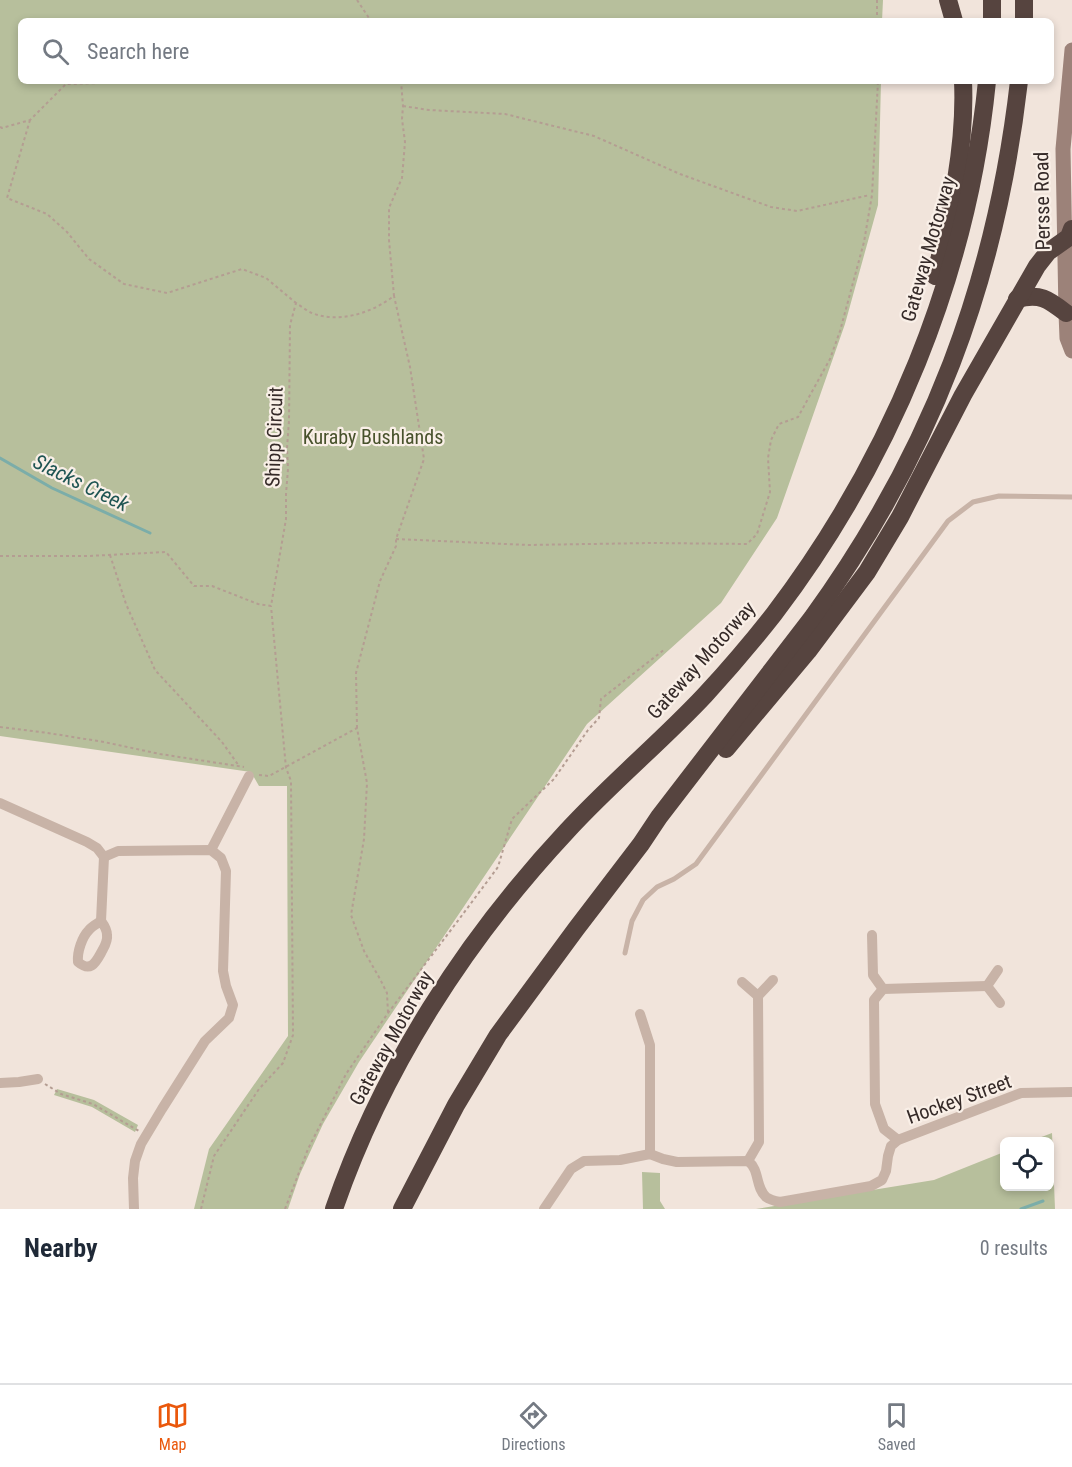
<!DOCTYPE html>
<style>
:root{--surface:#fff;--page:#f6f6f7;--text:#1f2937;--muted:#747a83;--line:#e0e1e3;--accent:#ea580c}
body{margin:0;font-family:"Roboto Condensed",sans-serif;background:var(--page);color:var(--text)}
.controls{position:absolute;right:18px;bottom:18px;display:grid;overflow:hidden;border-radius:9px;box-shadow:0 3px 9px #0003}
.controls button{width:54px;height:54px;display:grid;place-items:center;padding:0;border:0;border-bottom:2px solid var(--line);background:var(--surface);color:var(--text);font:30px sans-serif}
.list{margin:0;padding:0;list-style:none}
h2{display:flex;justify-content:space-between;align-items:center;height:78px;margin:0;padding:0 24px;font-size:26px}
h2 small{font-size:20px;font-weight:400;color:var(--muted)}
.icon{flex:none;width:33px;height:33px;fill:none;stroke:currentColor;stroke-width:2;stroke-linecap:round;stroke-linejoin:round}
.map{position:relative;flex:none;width:1072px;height:1209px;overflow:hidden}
.search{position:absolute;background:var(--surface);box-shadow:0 3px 9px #0003;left:18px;right:18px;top:18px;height:66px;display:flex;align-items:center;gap:15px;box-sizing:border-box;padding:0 21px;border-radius:9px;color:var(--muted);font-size:22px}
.sheet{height:174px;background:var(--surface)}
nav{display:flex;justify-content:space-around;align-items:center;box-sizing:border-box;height:84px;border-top:2px solid var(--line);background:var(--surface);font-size:16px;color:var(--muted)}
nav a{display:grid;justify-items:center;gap:3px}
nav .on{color:var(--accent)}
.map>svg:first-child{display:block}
</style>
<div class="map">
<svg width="1072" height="1209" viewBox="0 0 1072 1209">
<rect width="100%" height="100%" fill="#f1e4db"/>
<!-- green -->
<g fill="#b7bf9c">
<path d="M0,0H883L882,21H21V81H881L878,205L845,324L777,518L721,603L587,724L359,1062L323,1124L300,1174L288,1209H194L209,1149L288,1036L287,786H259L251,772L0,736Z"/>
<path d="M57,1089L94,1100L138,1125L135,1132L92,1107L54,1095Z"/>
<path d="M1052,1133L1055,1209H756L934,1180L1004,1152V1186H1050V1142L1031,1141Z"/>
<path d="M642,1172L660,1173V1201L665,1209H643Z"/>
</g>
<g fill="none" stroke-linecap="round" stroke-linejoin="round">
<!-- stream -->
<g stroke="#7bada9" stroke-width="3">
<path d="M0,458L52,488L150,533"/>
<path d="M1021,1209L1043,1201"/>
</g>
<!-- path -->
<g stroke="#b49d92" stroke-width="2" stroke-dasharray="3 3" stroke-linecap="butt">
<path d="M357,0L371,21"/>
<path d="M877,0V21"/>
<path d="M403,106L429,110L505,114L594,136L680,174L771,207L797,211L870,195"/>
<path d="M30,120L7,198L47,214L67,232L89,259L124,284L167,293L242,269L266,278L296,303"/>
<path d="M0,127L2,128L30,120L66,84L165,81"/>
<path d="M396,539L528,545L651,543L747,544L757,534L770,492L768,458L771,440L779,424L798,417L830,359L840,331L864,242L872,195L878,81"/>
<path d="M110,555L126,604L155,670L222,742L239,766"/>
<path d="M0,556H88L166,552L194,586H212L258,604L271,606L286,519V494L288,469L287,448L289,421L290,325L296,303C301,306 307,311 312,313C340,324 373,312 394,296L389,240V208L402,178L405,142L402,119L403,106L401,81"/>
<path d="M0,727L48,733L104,742L160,754L244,767"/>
<path d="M357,728L356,673L380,581L396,546V539L424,459L410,367L394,296"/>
<path d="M259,775L269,776L357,728L367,783L364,839L351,915L364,951L380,979L387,993L388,1013"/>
<path d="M45,1084L61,1094L93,1104L139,1131"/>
<path d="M201,1209L214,1156L259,1089L283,1063L293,1035L291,781L286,768L271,606"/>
<path d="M285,1209L308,1149L346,1074L388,1013L460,918L498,867L512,819L554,779L588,730L599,718L601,699L665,649"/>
</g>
<!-- lane -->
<path stroke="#c8b3a7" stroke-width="5" d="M625,953L632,921L643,900L657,887L674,879L696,864L948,521L973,502L999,496L1072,497"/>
<!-- street -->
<g stroke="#c8b3a7" stroke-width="10">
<path d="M0,803L87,842L97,848L104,857L118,851L211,850L221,858L226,871L223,971L226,986L233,1005L229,1018L205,1041L162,1109L141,1144L135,1161L133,1178L134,1209"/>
<path d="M211,850L249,776"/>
<path d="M101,921C104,925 107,930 107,935C108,942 104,947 101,953C95,964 90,972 78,962C77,952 82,937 89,930C92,926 97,924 101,921Z"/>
<path d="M101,921L104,857"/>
<path d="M872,935L873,975L883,989"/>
<path d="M998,970L987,986L1000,1003"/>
<path d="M742,982L758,996L773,980"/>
<path d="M640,1014L650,1045V1154"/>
<path d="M0,1083L19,1082L38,1079"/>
<path d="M898,1140L884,1129L875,1104L874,1000L883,989L987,986"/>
<path d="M748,1161L759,1142L758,996"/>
<path d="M544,1209L571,1169L584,1161L620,1160L650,1154L663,1159L677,1162L748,1161C760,1170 755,1187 766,1197C770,1200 775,1201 780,1202L871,1186L882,1180L886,1171L888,1156L891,1146L898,1140L1021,1093L1072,1092"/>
</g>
<!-- secondary -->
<path stroke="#9c8279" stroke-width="15" d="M1072,50L1063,149L1066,313L1067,338L1072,351"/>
<!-- highway -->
<g stroke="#56443f" stroke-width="18">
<path d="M948,0L954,21"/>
<path d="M992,21V0"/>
<path d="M1024,21V0"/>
<path d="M935,276C951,214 966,145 963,81"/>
<path d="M1017,299C1040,293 1048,299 1066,313"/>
<path d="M726,749L808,651L867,572L900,517L963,395L1037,266L1048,252L1069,237L1072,229"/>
<path d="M334,1209C382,1069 466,939 567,831C611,783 661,742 705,695C729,669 752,642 774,614C891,460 968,274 987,81"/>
<path d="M402,1209L456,1105L498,1035L576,929L641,844L659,817L812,618C931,454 996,282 1019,81"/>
</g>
</g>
<g text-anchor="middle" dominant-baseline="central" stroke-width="4.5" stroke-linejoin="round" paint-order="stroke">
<!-- street labels -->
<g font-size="20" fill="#352a28" stroke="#f9efe7">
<text transform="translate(1042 201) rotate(-91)">Persse Road</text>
<text transform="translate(928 249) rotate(-74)">Gateway Motorway</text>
<text transform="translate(274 437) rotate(-88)">Shipp Circuit</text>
<text transform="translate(701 660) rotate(-48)">Gateway Motorway</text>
<text transform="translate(391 1038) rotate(-61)">Gateway Motorway</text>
<text transform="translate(959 1099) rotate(-20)">Hockey Street</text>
</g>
<!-- park labels -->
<g font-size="20" fill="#48522c" stroke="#f9efe7">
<text x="373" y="437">Kuraby Bushlands</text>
</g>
<!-- water labels -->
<g font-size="21" font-style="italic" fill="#1f5553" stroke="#f9efe7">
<text transform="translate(81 483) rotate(26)">Slacks Creek</text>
</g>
</g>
</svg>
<div class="controls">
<button><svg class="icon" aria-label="locate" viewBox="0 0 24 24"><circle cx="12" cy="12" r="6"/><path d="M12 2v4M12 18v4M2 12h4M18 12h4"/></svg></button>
</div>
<div class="search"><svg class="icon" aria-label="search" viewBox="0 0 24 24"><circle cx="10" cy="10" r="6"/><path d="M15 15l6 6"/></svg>Search here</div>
</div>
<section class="sheet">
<h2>Nearby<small>0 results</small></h2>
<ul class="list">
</ul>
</section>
<nav>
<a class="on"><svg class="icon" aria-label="map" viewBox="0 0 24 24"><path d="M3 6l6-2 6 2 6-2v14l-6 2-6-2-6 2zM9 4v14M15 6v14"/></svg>Map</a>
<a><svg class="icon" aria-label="directions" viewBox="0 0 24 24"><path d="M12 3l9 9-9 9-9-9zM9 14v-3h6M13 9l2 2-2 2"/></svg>Directions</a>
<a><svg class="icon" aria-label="saved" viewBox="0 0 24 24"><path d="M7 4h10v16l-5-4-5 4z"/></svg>Saved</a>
</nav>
